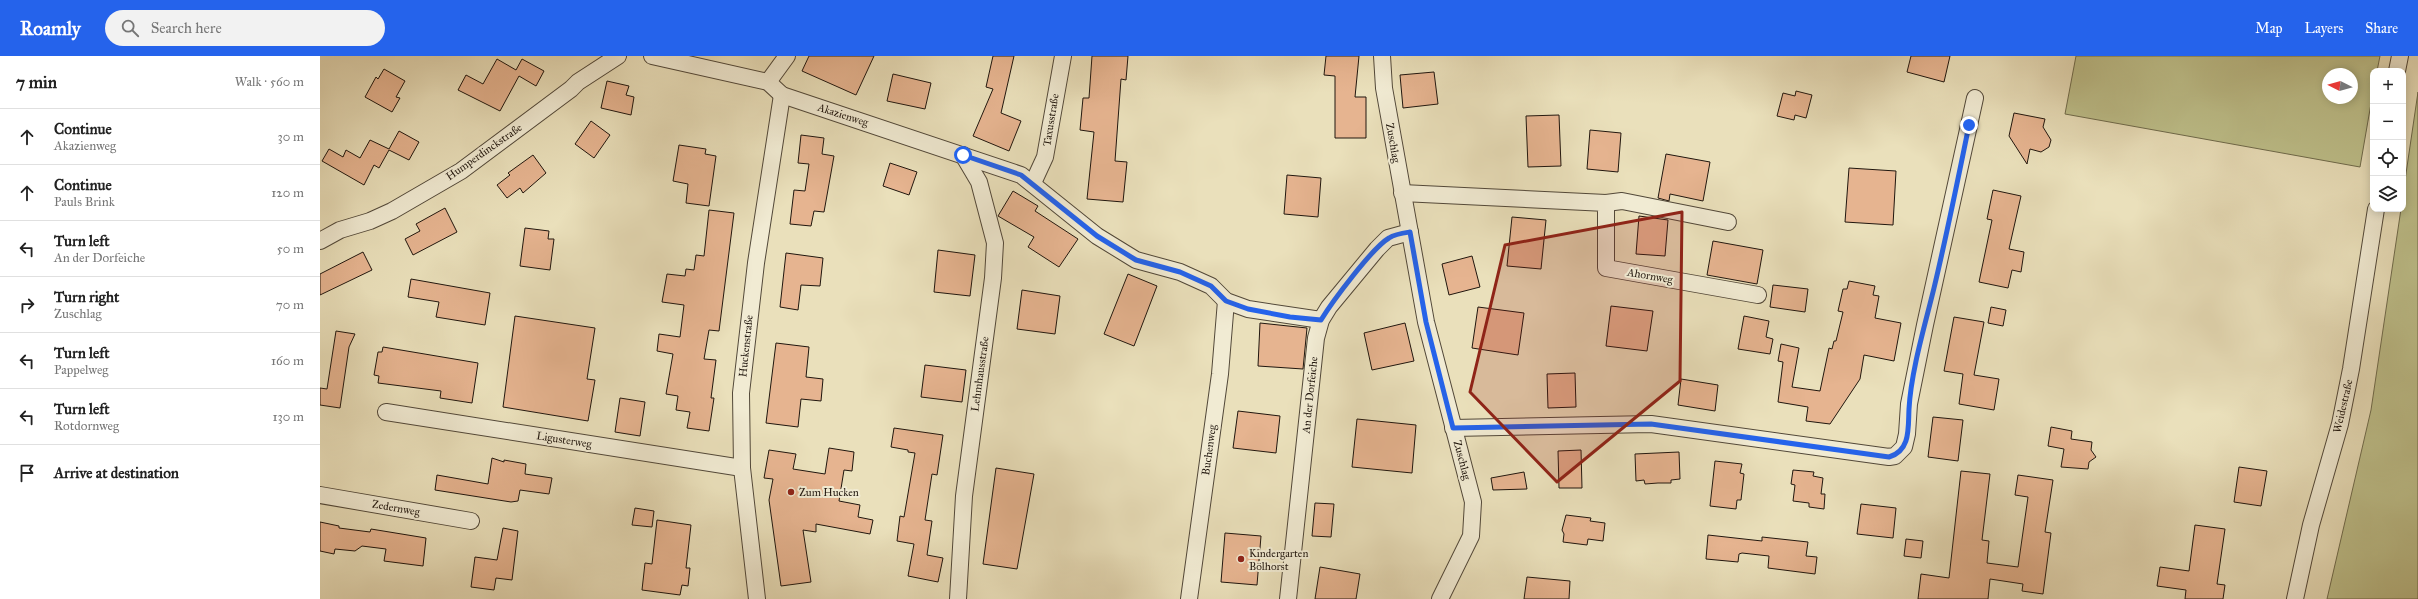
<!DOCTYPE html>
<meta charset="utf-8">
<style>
:root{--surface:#fff;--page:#f2f2f2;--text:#222;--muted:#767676;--line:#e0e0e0;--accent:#2563eb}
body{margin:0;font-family:"IM FELL Great Primer",serif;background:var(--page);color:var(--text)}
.controls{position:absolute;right:12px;top:12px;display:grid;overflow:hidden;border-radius:8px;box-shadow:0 2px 10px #0003}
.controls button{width:36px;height:36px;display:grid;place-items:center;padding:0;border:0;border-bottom:1px solid var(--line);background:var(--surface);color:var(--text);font:20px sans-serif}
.compass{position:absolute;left:2002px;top:12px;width:36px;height:36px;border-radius:50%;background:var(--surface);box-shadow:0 2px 10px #0003;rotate:276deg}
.stop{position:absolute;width:12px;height:12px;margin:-9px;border:3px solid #2563eb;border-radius:50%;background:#fff}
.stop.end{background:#2563eb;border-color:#fff;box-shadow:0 1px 4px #0008}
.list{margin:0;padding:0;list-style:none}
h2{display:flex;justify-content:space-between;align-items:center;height:52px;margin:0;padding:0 16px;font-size:17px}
h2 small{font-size:13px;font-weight:400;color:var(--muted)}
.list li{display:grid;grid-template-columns:26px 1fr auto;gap:12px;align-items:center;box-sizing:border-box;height:56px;padding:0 16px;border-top:1px solid var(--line)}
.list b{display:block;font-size:15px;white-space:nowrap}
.list p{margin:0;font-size:13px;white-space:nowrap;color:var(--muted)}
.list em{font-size:13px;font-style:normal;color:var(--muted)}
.icon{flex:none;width:22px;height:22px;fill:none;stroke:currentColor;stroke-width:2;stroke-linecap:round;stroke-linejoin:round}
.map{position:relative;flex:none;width:2098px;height:543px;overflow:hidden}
header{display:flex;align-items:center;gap:24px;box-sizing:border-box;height:56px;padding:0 20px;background:var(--accent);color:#fff}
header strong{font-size:19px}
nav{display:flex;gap:22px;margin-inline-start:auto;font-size:14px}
.search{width:280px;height:36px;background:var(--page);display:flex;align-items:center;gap:10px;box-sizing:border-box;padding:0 14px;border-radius:22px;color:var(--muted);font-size:15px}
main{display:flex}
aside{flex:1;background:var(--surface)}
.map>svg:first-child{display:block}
</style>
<header>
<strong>Roamly</strong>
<div class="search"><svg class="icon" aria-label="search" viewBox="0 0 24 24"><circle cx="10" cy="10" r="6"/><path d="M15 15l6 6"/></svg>Search here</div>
<nav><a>Map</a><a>Layers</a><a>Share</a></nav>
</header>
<main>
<aside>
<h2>7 min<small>Walk · 560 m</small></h2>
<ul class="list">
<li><svg class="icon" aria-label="ahead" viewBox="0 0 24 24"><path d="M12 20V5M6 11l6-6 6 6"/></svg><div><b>Continue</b><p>Akazienweg</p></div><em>30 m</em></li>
<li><svg class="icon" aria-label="ahead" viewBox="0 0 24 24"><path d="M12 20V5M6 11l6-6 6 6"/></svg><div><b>Continue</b><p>Pauls Brink</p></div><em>120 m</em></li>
<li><svg class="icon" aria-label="left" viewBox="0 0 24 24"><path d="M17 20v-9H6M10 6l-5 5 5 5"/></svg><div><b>Turn left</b><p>An der Dorfeiche</p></div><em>50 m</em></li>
<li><svg class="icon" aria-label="right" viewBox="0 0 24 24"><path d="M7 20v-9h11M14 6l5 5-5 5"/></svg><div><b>Turn right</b><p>Zuschlag</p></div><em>70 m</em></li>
<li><svg class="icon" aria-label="left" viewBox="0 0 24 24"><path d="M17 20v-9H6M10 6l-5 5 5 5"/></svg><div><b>Turn left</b><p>Pappelweg</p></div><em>160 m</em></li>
<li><svg class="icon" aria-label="left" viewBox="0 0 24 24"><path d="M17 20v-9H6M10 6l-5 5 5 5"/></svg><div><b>Turn left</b><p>Rotdornweg</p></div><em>130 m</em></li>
<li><svg class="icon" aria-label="arrive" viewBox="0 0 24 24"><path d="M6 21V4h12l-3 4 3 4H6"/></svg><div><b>Arrive at destination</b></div></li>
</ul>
</aside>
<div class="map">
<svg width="2098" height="543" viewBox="0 0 2098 543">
<rect width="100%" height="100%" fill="#eae0bb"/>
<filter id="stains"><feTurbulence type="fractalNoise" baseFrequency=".005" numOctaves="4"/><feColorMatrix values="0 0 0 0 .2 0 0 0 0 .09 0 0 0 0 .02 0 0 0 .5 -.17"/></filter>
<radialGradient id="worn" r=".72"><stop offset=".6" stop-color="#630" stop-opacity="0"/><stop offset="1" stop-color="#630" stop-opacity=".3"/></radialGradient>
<!-- green -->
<g fill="#bec08b" stroke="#6f6b4c" fill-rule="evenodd">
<path d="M1756,0H2060L2057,15H2053V36L2040,111L1745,58ZM2008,18H2032V42H2008Z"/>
<path d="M2098,36V543H2007L2051,354L2081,153H2083V138Z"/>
</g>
<!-- building -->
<g fill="#e6b490" stroke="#20160e">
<path d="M489,0H554L536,39L482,15Z"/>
<path d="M673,0H694L681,57L701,65L689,95L653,80L673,33L666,31Z"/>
<path d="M772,0H808L806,24L801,23L795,105L807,106L803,146L767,143L774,76L760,74L763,42H769Z"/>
<path d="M1006,0H1039L1035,41H1046V82H1015V20L1004,19Z"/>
<path d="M1591,0H1630L1624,26L1587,16Z"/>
<path d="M177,3L196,14L202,3L224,15L216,30L199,20L180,55L138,34L146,19L163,28Z"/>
<path d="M64,13L85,25L76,41L80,42L72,56L45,41L56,21L58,23Z"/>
<path d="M1114,16L1118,48L1083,52L1080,19Z"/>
<path d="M573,18L611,27L605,53L567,45Z"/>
<path d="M287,25L309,30L306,39L314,41L311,59L281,52Z"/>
<path d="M1476,35L1492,39L1486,62L1475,59L1474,64L1457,60L1463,37L1475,40Z"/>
<path d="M1694,57L1725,63L1723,71L1731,84L1729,91L1721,96L1710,93L1707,108L1689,80Z"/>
<path d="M1239,59L1241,110L1208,111L1206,60Z"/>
<path d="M271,65L290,79L274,102L255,88Z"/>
<path d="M1270,74L1301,77L1298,116L1267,113Z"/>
<path d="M79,75L99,86L89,104L69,94L59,112L54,109L44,129L2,105L9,93L23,101L26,94L40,102L50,84L69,93Z"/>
<path d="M481,79L504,82L502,98L514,100L504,156L494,155L491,170L470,168L474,134L485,135L489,108L478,107Z"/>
<path d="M359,89L386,93L385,98L396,100L389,150L366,147L368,128L353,125Z"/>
<path d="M1346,98L1390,106L1383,145L1350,138L1349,145L1338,142Z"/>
<path d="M213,99L226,117L203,137L200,132L187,142L177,129L190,119L188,117Z"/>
<path d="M570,107L597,116L589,139L563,130Z"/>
<path d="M1529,112L1576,115L1573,169L1525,166Z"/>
<path d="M967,119L1001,122L998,161L964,158Z"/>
<path d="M1673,134L1701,140L1689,193L1704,196L1701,216L1692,214L1688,232L1659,226L1672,164L1667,163Z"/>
<path d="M693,135L718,150L715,155L758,183L739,211L708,191L714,181L678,160Z"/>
<path d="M125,152L137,176L93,199L85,183L100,175L96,168Z"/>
<path d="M389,154L414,157L399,275L389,274L384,303L396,304L391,342H394L389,375L367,372L370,356L356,354L358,340L346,338L353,298L337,295L339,278L360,281L364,249L342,246L347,218L365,220L366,213L374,214L376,199L384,200Z"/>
<path d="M1319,160L1348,164L1345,200L1316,198Z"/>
<path d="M1192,161L1226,164L1221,213L1187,210Z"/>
<path d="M205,172L229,175L228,183H234L230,214L200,210Z"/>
<path d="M1393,185L1443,194L1437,228L1387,219Z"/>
<path d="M618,194L655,199L650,240L614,236Z"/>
<path d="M43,196L52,214L0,239V218Z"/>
<path d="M466,197L503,202L500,230L481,229L478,254L460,251Z"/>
<path d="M1152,200L1160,231L1129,239L1122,208Z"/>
<path d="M808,218L837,230L814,290L784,278Z"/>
<path d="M91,223L170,237L165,269L116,261L119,246L88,241Z"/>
<path d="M1529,225L1555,230L1553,239L1559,240L1555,262L1581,267L1574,305L1544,299L1540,323L1510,368L1486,365L1488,351L1458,346L1463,306L1458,305L1461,288L1479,292L1472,331L1500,335L1509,292L1512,293L1514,285H1516L1523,256L1518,255L1523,233H1527Z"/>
<path d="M1453,229L1488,233L1485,256L1450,251Z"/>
<path d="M702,234L740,240L735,278L697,273Z"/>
<path d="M1291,250L1333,255L1327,295L1286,290Z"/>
<path d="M1158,251L1204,257L1198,299L1152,292Z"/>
<path d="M1671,251L1686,254L1683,270L1668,267Z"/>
<path d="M195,260L275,272L267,323L275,324L268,365L183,351Z"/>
<path d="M1424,260L1449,265L1446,281L1453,283L1450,298L1418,293Z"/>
<path d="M1634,261L1664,266L1654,319L1679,323L1674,354L1639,348L1643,318L1624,315Z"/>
<path d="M940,267L987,272L983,313L938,310Z"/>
<path d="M1085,267L1094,305L1052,314L1044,277Z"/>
<path d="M16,275L35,278L29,291L20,352L0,349V332L7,333Z"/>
<path d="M456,287L489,291L486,321L503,323L501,345L481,343L478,371L446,367Z"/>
<path d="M63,291L158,307L152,347L120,342L121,335L58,327L59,320L54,319L58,296H62Z"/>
<path d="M605,309L646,314L642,346L601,341Z"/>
<path d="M1255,317L1256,351L1228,352L1227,318Z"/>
<path d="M1361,323L1398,329L1395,355L1358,349Z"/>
<path d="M300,342L325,346L320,380L295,376Z"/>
<path d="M918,355L960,360L956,397L913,392Z"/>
<path d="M1613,361L1643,364L1638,405L1608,401Z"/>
<path d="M1037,363L1096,369L1092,417L1032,411Z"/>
<path d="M1731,371L1752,375L1751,383L1772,386L1771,394L1776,401L1769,406L1768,413L1741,411L1744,393L1728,390Z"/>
<path d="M574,372L623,379L617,419L612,418L605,464L612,465L607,499L623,502L618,526L588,520L594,488L577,485L580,460L584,461L595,397L588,396V394L571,391Z"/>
<path d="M509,392L534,396L532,415L524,414L519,445L540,449L538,461L553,464L550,478L496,468V476L483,474L491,526L461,530L449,444L453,423L444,422L449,394L476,398L473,413L505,418Z"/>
<path d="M1261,394L1262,432H1239L1238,395Z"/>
<path d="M1359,396L1360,423L1351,424V427H1338L1325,428L1324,424L1316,425L1315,398Z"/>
<path d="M172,402L184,406V404L206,408L205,418L232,422L229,438L200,434L198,445L191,446L115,434L117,419L168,428Z"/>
<path d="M1395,405L1422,408L1420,417L1424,418L1421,444H1417L1416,453L1390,450Z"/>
<path d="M1919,411L1947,415L1941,450L1914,446Z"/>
<path d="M676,412L714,418L697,513L663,508Z"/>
<path d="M1473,414L1494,416L1493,420L1503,422L1501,438H1505L1504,453L1489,451V447L1473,445L1475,429L1471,428Z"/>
<path d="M1641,415L1670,418L1662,484L1669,485L1667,507L1698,511L1708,441L1695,439L1698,419L1733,424L1725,476L1731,477L1723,538L1702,535L1703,528L1670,523L1668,543H1598L1601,518L1629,522Z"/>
<path d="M1204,416L1207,433L1173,434L1171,422Z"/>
<path d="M995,447L1014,448L1011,481L992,480Z"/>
<path d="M1541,448L1576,452L1573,482L1537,478Z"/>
<path d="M315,452L334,455L332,471L312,469Z"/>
<path d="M1246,459L1271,462L1270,465L1285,467L1283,485L1268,483L1267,489L1243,486L1244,478L1242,474Z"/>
<path d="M337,464L371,469L366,512H370L368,530L362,529L360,539L322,534L325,507L332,508Z"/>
<path d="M0,466L19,470V472L50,476L51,473L106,482L103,510L64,505L66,493L42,490L35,495L15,493L14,498L0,495Z"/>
<path d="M1875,469L1905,473L1897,528L1905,529L1903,543H1865L1866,534L1837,530L1840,511L1869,515Z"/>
<path d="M183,472L198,475L192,524L176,522L174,534L151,531L155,501L177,504Z"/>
<path d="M905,477L941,480L937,529L901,526Z"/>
<path d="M1388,479L1442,485V481L1488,486L1486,500L1497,501L1495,518L1448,512L1449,500L1422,497L1419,498L1418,506L1386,503Z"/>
<path d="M1586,483L1603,485L1601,502L1584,500Z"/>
<path d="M1000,511L1040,518L1036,543H995Z"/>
<path d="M1207,521L1250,525L1249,543H1204Z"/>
</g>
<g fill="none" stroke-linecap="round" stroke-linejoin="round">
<defs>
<g id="street">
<path d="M332,0L448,26L462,39L701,119L777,180L816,204L860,216L891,230L906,245L928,253L1001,264"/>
<path d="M1062,0L1064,32L1106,266L1153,446L1151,480L1120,543"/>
<path d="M2077,15L2080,0"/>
<path d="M448,26L467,0"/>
<path d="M713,127L725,101L743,0"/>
<path d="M1082,137L1286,147V212L1438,239"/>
<path d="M1286,147L1302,145L1408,166"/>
<path d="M0,185L20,174L50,165L72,155L141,115L251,33L258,26L298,0"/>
<path d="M66,356L422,412"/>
<path d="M1133,372L1331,368L1569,401L1575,400L1584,391L1587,378L1589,348L1605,269L1655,42"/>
<path d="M0,439L151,465"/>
<path d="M437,543L422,412L421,337L436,207L462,39"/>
<path d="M638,543L644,440L673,222L675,187L659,126L643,99"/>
<path d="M869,543L900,318L906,245"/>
<path d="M968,543L996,282L1001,264L1009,251L1057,193L1068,182L1090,176"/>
<path d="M1975,543L1991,469L2020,368L2031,313L2056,153"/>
</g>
</defs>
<!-- street casing -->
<use href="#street" stroke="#524839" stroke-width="18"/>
<!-- street -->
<use href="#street" stroke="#f1ebd3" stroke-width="16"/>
</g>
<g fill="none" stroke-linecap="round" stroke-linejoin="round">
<!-- route -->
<path stroke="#2563eb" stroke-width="5" d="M643,99L701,119L777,180L816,204L860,216L891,230L906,245L928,253L970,261L1001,264C1012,246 1052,192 1069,182C1075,178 1083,177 1090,176L1106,266L1133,372L1331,368L1569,401C1591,395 1588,371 1589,353C1591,315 1605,269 1614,232C1627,178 1638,123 1649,69"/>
</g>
<!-- marked area -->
<path fill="#8f2418" fill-opacity="0.2" stroke="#8f2418" stroke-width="3" stroke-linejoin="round" d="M1362,156L1360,325L1237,426L1150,336L1185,189Z"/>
<!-- markers -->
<g fill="#8f2418" stroke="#f1ebd3" stroke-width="1.5">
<circle cx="471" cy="436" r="4"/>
<circle cx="921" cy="503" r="4"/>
</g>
<g text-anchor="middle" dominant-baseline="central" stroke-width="4" stroke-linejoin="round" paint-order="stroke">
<!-- street labels -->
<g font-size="11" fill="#20160e" stroke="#f1ebd3">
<text transform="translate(523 59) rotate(18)">Akazienweg</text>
<text transform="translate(731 64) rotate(-81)">Taxusstraße</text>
<text transform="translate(1073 87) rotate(80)">Zuschlag</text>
<text transform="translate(164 96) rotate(-35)">Humperdinckstraße</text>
<text transform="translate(1330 220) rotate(10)">Ahornweg</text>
<text transform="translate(426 290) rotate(-84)">Huckenstraße</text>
<text transform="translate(660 318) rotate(-82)">Lehmhausstraße</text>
<text transform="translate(990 339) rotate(-84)">An der Dorfeiche</text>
<text transform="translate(2023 350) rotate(-77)">Weidestraße</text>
<text transform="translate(244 384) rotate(9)">Ligusterweg</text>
<text transform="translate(889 394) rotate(-82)">Buchenweg</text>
<text transform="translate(1142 404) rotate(75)">Zuschlag</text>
<text transform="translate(76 452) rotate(10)">Zedernweg</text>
</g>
<!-- poi labels -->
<g font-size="11" fill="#20160e" stroke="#f1ebd3" text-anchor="start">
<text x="479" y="436">Zum Hucken</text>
<text x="929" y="497">Kindergarten<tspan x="929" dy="13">Bölhorst</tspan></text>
</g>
</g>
<rect width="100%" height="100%" filter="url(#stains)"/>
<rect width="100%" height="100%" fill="url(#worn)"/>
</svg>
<div class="controls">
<button>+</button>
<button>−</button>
<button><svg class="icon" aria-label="locate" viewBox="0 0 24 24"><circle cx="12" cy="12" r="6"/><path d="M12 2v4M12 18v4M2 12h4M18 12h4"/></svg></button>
<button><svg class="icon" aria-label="layers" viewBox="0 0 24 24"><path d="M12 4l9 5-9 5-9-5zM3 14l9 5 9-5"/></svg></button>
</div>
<svg class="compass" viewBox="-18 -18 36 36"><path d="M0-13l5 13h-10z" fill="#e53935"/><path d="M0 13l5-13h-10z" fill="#767676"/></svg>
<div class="stop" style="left:643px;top:99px"></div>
<div class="stop end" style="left:1649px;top:69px"></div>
</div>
</main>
